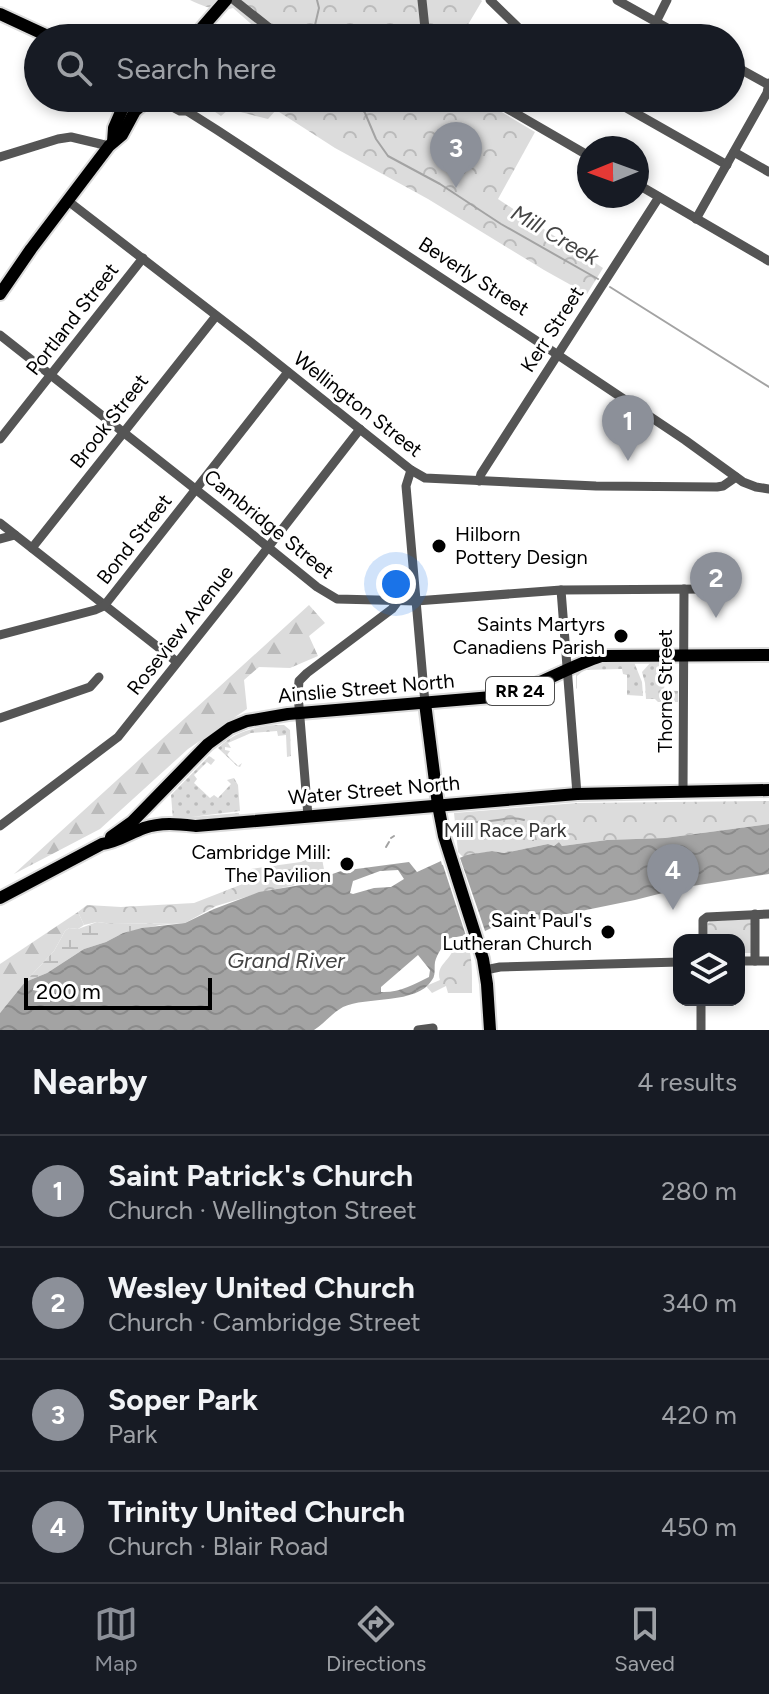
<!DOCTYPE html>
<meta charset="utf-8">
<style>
:root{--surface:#171b24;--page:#20242c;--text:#f1f3f6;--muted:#9ea1a6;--line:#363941;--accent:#8c9099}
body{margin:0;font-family:Figtree,sans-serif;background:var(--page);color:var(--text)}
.controls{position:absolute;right:24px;bottom:24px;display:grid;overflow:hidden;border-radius:16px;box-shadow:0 4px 12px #0003}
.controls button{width:72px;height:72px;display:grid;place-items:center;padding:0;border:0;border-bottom:2px solid var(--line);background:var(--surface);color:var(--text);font:40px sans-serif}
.compass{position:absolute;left:577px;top:136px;width:72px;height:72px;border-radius:50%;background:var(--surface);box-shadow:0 4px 12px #0003;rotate:269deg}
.scale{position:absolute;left:24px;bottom:20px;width:188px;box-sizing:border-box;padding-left:8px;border:4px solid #000;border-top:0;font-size:22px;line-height:28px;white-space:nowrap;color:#000;-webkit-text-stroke:6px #fff;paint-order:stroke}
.you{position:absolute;left:396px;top:584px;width:28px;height:28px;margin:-20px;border:6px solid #fff;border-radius:50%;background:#1a73e8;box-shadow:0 0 0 12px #1a73e833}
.badge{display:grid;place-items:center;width:52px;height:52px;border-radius:50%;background:var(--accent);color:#fff;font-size:26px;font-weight:700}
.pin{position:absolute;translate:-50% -66px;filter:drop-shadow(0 2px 4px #0008)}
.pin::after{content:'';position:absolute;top:42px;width:28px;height:24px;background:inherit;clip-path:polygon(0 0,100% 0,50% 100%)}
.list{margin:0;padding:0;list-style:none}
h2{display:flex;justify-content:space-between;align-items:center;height:104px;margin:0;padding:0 32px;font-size:34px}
h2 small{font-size:26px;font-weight:400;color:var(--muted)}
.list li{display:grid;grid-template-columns:52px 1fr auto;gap:24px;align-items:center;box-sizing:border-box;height:112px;padding:0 32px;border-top:2px solid var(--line)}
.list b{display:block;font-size:30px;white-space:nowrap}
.list p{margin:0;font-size:26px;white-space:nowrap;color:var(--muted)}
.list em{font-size:26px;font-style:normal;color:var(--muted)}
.icon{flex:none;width:44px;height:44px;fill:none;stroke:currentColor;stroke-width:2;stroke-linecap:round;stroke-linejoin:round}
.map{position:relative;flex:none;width:769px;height:1030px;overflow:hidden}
.search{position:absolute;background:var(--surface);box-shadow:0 4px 12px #0003;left:24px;right:24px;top:24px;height:88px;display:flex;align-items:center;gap:20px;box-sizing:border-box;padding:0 28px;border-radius:44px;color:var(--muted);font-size:30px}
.sheet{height:552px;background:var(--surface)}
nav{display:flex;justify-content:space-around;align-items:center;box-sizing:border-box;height:112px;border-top:2px solid var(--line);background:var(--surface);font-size:22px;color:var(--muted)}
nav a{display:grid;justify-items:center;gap:4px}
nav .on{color:var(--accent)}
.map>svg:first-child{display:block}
</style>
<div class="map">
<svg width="769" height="1030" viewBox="0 0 769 1030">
<defs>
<pattern id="grass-dots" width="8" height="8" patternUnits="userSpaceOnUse" patternTransform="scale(2)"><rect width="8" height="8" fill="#dcdcdc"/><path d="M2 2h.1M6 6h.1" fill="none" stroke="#bbb" stroke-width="1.8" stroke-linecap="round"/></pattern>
<pattern id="forest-firs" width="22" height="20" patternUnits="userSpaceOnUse" patternTransform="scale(2)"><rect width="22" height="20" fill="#dcdcdc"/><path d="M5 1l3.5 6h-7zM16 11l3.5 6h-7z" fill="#bbb"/></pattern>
<pattern id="wetland-marsh" width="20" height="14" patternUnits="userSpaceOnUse" patternTransform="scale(2)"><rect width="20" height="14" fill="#dcdcdc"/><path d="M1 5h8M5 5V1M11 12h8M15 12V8" fill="none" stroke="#bbb"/></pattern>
<pattern id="park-crowns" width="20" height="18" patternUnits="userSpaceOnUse" patternTransform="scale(2)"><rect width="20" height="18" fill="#dcdcdc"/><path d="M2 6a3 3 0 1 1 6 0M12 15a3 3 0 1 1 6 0" fill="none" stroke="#bbb"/></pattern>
<pattern id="water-waves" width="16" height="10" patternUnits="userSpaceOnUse" patternTransform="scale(2)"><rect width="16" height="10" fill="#a3a3a3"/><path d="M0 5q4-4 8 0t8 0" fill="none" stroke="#8b8b8b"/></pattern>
</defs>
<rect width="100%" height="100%" fill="#fff"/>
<!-- grass -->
<g fill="url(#grass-dots)">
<path d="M597,662H634L642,682L643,696L627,695V675L623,674L622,669L584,670L577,676V689L576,688V671Z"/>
<path d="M651,662H666L664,690L678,691V702H658L655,699H646L645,683L642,672Z"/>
<path d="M275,725H284L290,730L291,756L287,757L286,735L278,736L277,731L251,733L228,743L231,748L225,747V750L230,751L227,755L238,766L242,763L240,767L237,766L218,748C233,733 254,727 275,725Z"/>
<path d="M209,756L215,760L211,765L207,762L194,775L197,779L194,783L210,798L214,795L218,798L231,784L227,780L234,778L238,785L240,811L191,817L239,813V817L173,820L171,795Z"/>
</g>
<!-- forest -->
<g fill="url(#forest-firs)">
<path d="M309,605L325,623L309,636L318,656L290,668L259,667L244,680L247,709L188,749L100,829L14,874Z"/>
<path d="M78,912L84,925L78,929L69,928L65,931L54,951L25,982L0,1013V964Z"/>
</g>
<!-- wetland -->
<path fill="url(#wetland-marsh)" d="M97,922L113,924L185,923L160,925L123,933L106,942L84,949L47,973L25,982L54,951L65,931L69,928L78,929Z"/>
<!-- park -->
<g fill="url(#park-crowns)">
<path d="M190,0H481L482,1L460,38H267L233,8C217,12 205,7 190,0Z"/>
<path d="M195,98H478L535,132L498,199L603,268L587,294L544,270L428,199L335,148L276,110L268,119L229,109L221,116Z"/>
<path d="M769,801V824L665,838L607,840L562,846L559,842L554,846L548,844L504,853L492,851L463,857L458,852L454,813L577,803Z"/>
<path d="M321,853L325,875L304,883L259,893L216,906L185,923L113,924L97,922L84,925L78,912L87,905L121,907L194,903L253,880L251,869L301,862Z"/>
<path d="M752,918L751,953H739V940H708V923L710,921Z"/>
<path d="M465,936C473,954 472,973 472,993H448L446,986L432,993L426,986L440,980C435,964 452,961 455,944Z"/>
</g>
<!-- water -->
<path fill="url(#water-waves)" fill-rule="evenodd" d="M769,824V874L686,887L635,900L532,921L518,915L485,931L447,939C443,946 437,954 435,962C434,968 436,975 432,980C417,1005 366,996 343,1007C332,1013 325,1023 314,1030H0V1013L25,982L47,973L84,949L106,942L123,933L142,928L185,923L214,909L259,892L301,885L341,871L409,862L417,872L441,861L442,865L467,855L492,851L504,853L548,844L554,846L559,842L562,846L607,840L665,838ZM398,870L404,879L391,887L374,888L353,894L350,893L353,881L380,871ZM418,955L430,970L429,977C413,985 399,993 381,992V987Z"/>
<!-- pier -->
<path fill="#fff" d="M459,855L478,910L474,912L478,910L486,934L467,939L441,859Z"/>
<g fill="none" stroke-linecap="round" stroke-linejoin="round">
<!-- stream -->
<g stroke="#a3a3a3" stroke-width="2">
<path d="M312,38L319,8L317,0"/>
<path d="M353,98L365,113L376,139L388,156L440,184L501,224L598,279"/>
<path d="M610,287L769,387"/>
<path d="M530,823L532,832"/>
<path d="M456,825C468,822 478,822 490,821C502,820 512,816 524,820"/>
<path d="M532,837L533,840"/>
<path d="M391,838L394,836"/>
<path d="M386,847L389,842"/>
</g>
<defs>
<g id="major">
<path d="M0,14L52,38"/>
<path d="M193,38L226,0"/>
<path d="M113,142L114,128L127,98"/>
<path d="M0,294L31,249L109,146L122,135L135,111L149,99"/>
<path d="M425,703L438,805L444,836L483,959L487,984L490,1030"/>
<path d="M111,837L132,822L208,744L230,728L247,721L288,714L504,696C538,686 568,667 601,656L769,655"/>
<path d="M0,898L102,844C118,842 130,833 144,828C162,822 178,824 196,826L577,794L769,790"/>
</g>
</defs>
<!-- major casing -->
<use href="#major" stroke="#dbdbdb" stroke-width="16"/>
<!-- minor -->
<g stroke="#555" stroke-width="9">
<path d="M234,0L282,38"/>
<path d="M422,0L426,38"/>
<path d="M490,0L529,38"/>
<path d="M617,0L685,38"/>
<path d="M656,22L667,0"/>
<path d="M731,64L769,85"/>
<path d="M180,98L185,105L187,111"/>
<path d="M489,98L589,156"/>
<path d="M609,98L727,165"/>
<path d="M157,99L180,111H187L217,130L552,351L685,440L743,482L756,487L769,489"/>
<path d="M734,152L769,172"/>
<path d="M0,157L58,139L71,137L109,146"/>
<path d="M637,184L769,261"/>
<path d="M68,201L252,343L411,470L425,478L596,486L717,487L723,486L736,477"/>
<path d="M696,219L767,93L769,83"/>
<path d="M0,335L232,518L317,587L337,599L416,601L561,590L708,589"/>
<path d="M0,439L143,258"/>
<path d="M411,470L406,486L425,703"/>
<path d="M479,481L481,474L659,197"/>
<path d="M0,523L177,662"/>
<path d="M0,539L15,535"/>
<path d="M32,548L216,316"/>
<path d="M561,590L577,794"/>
<path d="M0,635L95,610L104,606L288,372"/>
<path d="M0,718L90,687L99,677"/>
<path d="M683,792L684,589"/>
<path d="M308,816L298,694L299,681L307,673L392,609L398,601"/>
<path d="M0,826L118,737L235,590L360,429"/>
<path d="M703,940V920L707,917L769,914"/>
<path d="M739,961H769"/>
<path d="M755,961V914"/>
<path d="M485,970L500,967L679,962"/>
<path d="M701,1000V1030"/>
<path d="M418,1030L433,1028V1030"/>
</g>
<!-- major -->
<use href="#major" stroke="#000" stroke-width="12"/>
</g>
<!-- markers -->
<g fill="#000" stroke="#fff" stroke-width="3">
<circle cx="439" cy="546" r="8"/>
<circle cx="621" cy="636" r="8"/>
<circle cx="347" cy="864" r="8"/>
<circle cx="608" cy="932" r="8"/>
</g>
<g text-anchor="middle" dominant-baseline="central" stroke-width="6" stroke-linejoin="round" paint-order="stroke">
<!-- shield labels -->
<rect fill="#fff" stroke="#4c4c4c" stroke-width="2" x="486" y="677" width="68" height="28" rx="6"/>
<g font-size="18" font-weight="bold" fill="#000">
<text x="520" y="691">RR 24</text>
</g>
<!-- street labels -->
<g font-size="20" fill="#000" stroke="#fff">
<text transform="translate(474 276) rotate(33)">Beverly Street</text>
<text transform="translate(72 319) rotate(-52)">Portland Street</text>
<text transform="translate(552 329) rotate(-57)">Kerr Street</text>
<text transform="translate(358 404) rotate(38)">Wellington Street</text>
<text transform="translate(109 421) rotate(-52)">Brook Street</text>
<text transform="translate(269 524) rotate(39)">Cambridge Street</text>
<text transform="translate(134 539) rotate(-52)">Bond Street</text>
<text transform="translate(180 630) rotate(-52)">Roseview Avenue</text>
<text transform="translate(366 688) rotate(-5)">Ainslie Street North</text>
<text transform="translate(665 691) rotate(-90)">Thorne Street</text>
<text transform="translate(374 790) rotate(-5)">Water Street North</text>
</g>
<!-- poi labels -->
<g font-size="20" fill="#000" stroke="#fff" text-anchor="end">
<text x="455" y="534" text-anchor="start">Hilborn<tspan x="455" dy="23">Pottery Design</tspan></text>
<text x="605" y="624">Saints Martyrs<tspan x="605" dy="23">Canadiens Parish</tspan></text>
<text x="331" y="852">Cambridge Mill:<tspan x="331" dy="23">The Pavilion</tspan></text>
<text x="592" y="920">Saint Paul's<tspan x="592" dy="23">Lutheran Church</tspan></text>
</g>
<!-- park labels -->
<g font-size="20" fill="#333" stroke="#fff">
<text x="505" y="830">Mill Race Park</text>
</g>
<!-- water labels -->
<g font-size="22" font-style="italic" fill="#444" stroke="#fff">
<text transform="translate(555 235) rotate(30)">Mill Creek</text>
<text x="286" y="960">Grand River</text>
</g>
</g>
</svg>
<div class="controls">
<button><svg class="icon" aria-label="layers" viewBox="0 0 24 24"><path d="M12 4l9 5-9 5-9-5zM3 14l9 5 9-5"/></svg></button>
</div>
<svg class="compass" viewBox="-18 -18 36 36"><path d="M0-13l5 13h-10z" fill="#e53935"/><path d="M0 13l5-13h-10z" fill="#9ea1a6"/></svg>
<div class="scale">200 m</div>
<div class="you"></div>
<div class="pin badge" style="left:628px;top:461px">1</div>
<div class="pin badge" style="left:716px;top:618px">2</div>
<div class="pin badge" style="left:456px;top:188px">3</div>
<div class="pin badge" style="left:673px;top:910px">4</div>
<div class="search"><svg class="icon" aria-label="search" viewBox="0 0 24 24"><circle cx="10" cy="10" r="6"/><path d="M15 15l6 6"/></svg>Search here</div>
</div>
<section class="sheet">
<h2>Nearby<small>4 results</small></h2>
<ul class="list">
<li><span class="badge">1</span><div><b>Saint Patrick's Church</b><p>Church · Wellington Street</p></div><em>280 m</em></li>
<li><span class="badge">2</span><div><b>Wesley United Church</b><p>Church · Cambridge Street</p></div><em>340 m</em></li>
<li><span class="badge">3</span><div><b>Soper Park</b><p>Park</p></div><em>420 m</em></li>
<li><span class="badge">4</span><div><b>Trinity United Church</b><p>Church · Blair Road</p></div><em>450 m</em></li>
</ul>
</section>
<nav>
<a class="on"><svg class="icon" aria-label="map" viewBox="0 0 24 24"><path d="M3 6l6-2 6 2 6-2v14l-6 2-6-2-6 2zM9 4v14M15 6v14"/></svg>Map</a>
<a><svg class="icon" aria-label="directions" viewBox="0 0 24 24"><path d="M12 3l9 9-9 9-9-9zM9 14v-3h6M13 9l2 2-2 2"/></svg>Directions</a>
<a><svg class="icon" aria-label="saved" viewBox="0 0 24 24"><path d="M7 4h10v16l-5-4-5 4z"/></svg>Saved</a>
</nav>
